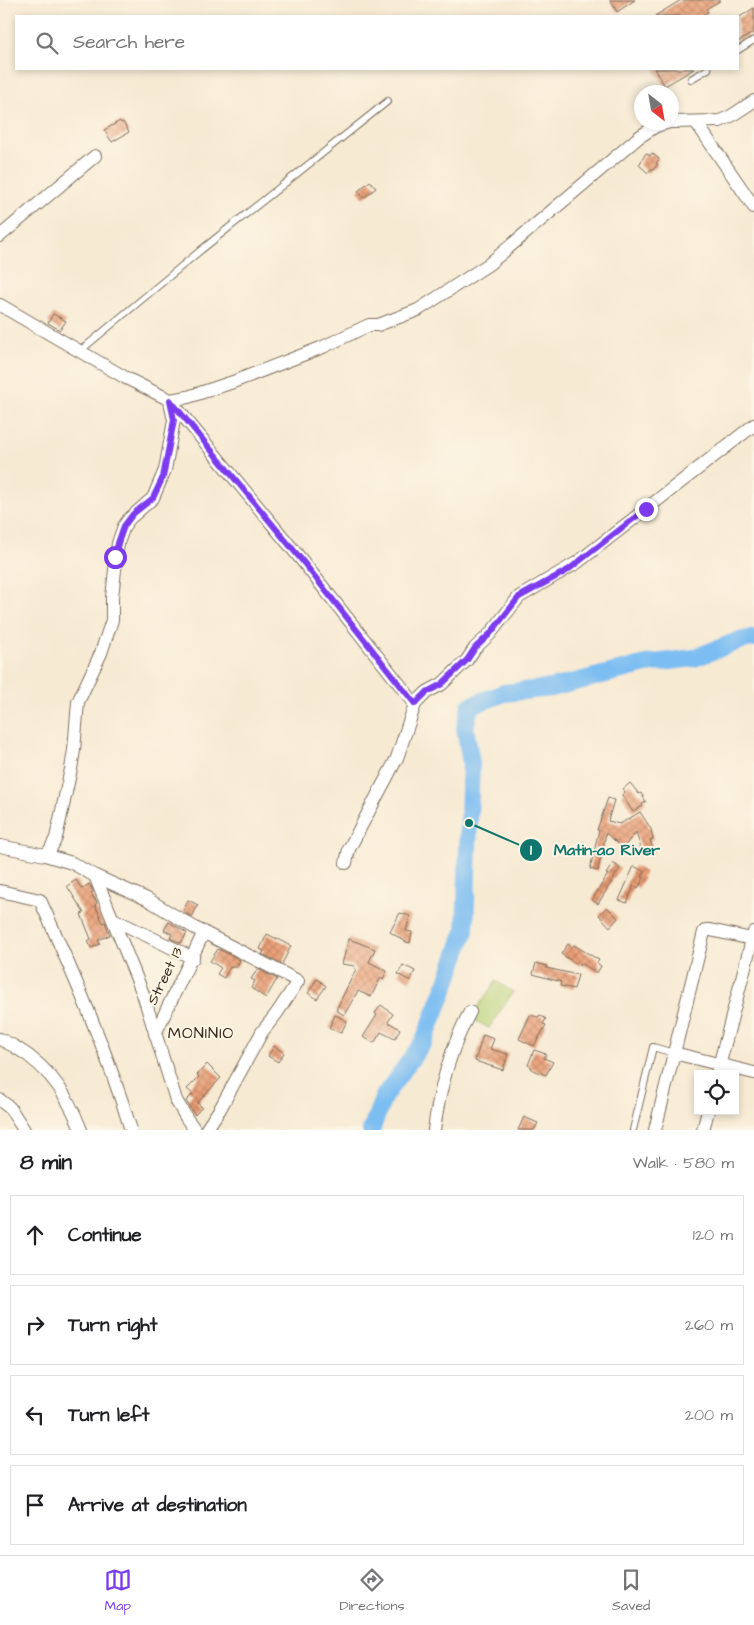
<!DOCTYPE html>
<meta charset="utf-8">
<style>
:root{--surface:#fff;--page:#f2f2f2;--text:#202124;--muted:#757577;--line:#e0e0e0;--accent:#7c3aed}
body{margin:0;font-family:"Architects Daughter",sans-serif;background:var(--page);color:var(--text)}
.controls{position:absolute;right:15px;bottom:15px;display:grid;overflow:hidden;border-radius:0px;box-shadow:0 2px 8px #0003}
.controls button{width:45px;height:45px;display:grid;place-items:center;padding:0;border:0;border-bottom:1px solid var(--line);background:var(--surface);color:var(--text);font:25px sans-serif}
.compass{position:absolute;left:634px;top:85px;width:45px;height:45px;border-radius:50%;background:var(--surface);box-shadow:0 2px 8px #0003;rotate:149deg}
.stop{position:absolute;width:15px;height:15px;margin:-11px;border:4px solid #7c3aed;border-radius:50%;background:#fff}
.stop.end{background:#7c3aed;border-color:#fff;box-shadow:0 1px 5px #0008}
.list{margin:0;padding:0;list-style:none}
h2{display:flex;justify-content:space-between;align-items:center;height:65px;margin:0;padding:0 20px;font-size:21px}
h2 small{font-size:16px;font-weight:400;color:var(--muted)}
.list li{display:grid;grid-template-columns:32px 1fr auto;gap:15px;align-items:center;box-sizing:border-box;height:80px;margin:0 10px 10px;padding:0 10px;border:1px solid var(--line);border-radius:0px}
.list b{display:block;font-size:19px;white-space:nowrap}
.list em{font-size:16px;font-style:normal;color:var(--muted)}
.icon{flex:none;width:28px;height:28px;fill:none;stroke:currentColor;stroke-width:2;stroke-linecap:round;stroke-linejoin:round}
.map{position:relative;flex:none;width:754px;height:1130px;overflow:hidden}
.search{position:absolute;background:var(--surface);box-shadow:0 2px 8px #0003;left:15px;right:15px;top:15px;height:55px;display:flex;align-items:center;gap:12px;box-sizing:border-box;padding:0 18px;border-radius:0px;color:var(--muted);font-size:19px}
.sheet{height:425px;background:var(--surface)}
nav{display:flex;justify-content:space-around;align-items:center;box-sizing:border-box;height:70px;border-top:1px solid var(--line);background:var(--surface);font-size:14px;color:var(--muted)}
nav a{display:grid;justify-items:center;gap:2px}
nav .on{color:var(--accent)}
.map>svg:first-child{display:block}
</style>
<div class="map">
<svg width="754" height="1130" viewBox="0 0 754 1130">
<defs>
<pattern id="building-cross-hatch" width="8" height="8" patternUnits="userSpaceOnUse" patternTransform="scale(1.25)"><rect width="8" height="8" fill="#ea9d73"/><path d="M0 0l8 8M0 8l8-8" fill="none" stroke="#bf805e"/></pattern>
</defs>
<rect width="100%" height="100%" fill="#fcf5e5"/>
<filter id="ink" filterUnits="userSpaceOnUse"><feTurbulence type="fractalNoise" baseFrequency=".02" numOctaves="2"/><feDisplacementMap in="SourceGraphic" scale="10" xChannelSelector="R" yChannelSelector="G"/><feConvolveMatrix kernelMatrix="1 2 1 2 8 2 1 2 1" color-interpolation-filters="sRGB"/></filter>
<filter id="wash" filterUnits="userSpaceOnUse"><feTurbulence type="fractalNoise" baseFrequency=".0096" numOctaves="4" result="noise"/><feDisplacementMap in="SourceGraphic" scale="20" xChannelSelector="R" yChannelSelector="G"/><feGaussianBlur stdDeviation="1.12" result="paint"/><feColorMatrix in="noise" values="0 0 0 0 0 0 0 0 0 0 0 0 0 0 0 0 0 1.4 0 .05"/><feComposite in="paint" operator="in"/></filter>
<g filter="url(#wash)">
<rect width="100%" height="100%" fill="#f7ead3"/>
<!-- green -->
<path fill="#b6d075" stroke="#787d4a" d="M496,981L513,992L489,1028L470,1018Z"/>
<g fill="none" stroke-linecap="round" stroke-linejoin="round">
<!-- river -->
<path stroke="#7dbef2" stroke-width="18" d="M371,1130L384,1096L424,1041L446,985L465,931L471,763L465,728L470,706L504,693L551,688L646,664L694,658L738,641L754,638"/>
</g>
<g id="blocks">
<!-- building -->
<g fill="url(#building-cross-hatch)">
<path d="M610,0H635L617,12Z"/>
<path d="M681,0H721L706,9L708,12L701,16H655Z"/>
<path d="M754,8V32L738,42V18Z"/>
<path d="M654,69H694L665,86Z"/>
<path d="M120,121L121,123L123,122L129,132L112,142L104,130Z"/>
<path d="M646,153L650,156L652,153L659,159L656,163L658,164L653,170L651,169L648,173L639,165Z"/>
<path d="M370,181L376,188L364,198L358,191Z"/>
<path d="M53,314L66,321L60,330L48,323Z"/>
<path d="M630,783L639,794L641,793L646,802L642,804L643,806L633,812L622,795L625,792L623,789Z"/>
<path d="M608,798L614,800L608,821L620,824L640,812L651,829L653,839L650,840L654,852L643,855L636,832L623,848L606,833L598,871L590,869L599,830H597Z"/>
<path d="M613,863L620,868L598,904L592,900L608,874H606Z"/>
<path d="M634,866L645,872L642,877L644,878L638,888L634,885L627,903L619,900Z"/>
<path d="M76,880L82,889L89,884L91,887L93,892L91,893L97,903L95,905L103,923L105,922L110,935L98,940L100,944L91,948L88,941L91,939L81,914L84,913L67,886Z"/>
<path d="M188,900L198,905L192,917L183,911Z"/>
<path d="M607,907L618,918L610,927L599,915Z"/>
<path d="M400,913L410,916L406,931L412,932L410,943L406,942L390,932Z"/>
<path d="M169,922L187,933L181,943L170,938L172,934L164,930Z"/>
<path d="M267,934L291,946L282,964L262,954L264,951L260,949Z"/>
<path d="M349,939L375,949L369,962L387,971L383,979L381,977L371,997L358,991L344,1015L336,1010L356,969L354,968L355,966L342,964Z"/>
<path d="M568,944L572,947L574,945L599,960L597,963L601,966L597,973L581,963L580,966L561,954Z"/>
<path d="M218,949L240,960L236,968L233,966L232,968L230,967L224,978L217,974L221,968L210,961Z"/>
<path d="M536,963L547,966L546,968L578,975L574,989L560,986L561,982L533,974Z"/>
<path d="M403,965L415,971L410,981L398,974Z"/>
<path d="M258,969L277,979L266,998L251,988L255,981L251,979Z"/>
<path d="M317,979L326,986L317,999L308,993Z"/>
<path d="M381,1005L393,1014L388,1022L400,1029L395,1039L381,1032L374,1043L363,1037L377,1015L375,1013Z"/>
<path d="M335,1015L347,1021L341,1033L329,1028Z"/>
<path d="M530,1015L538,1017L540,1015L546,1019L543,1024L546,1025L534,1046L519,1039Z"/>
<path d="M483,1035L494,1039L490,1049L508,1054L503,1070L475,1061Z"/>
<path d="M274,1046L284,1053L278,1062L268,1056Z"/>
<path d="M534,1050L546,1054L544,1058L553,1062L546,1075L531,1069L532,1067L528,1065Z"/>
<path d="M207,1064L221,1078L197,1103L202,1107L195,1115L186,1101L193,1094L187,1089L199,1077L197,1075Z"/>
<path d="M524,1117L538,1123L534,1130H518Z"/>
</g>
</g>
</g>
<g filter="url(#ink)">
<use href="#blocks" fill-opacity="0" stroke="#7d6d5d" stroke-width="1"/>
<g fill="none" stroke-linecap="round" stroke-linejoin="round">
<defs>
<g id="lane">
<path d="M738,50L754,40"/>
<path d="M691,79L708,69"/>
<path d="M80,351L201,250L388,101"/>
<path d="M633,1130L653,1047L674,1053"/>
</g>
<g id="street">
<path d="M672,122L720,121L731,116L754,101"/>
<path d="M696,122L754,207"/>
<path d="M0,236L95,156"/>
<path d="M0,305L126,378L170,400L300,558L415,704"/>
<path d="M170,400L188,397L233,382L323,347L369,325H378L418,310L489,264L639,137L656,126L670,122"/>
<path d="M0,846L45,855L72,863L95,876L147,899L195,928L298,981L277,1013L262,1032L220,1109L206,1130"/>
<path d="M45,855L50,850L56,838L71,769L74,750L78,702L101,653L112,620V597L118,543L124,526L129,519L153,498L165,470L174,420L170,403"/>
<path d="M346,863L349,849L397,758L415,704L427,692L442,684L467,660L475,648L490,634L519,597L578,562L754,425"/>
<path d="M95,876L143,994L176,1100L187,1119L195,1130"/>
<path d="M0,891L40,900C74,975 107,1051 131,1130"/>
<path d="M113,919L193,958"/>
<path d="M155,1034L204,932"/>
<path d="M0,1039C41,1058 65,1087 81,1130"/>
<path d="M674,1053L754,1073"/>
<path d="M717,1074L754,932"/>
<path d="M0,1100L10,1108L24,1130"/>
<path d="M434,1130C439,1091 451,1046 470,1012"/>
<path d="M655,1130L704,932L706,930H710L752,939"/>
<path d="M703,1130L708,1111"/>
</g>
</defs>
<!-- lane casing -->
<use href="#lane" stroke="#7d6d5d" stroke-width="8"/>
<!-- street casing -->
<use href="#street" stroke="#7d6d5d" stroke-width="14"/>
<!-- lane -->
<use href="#lane" stroke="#fff" stroke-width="6"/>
<!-- street -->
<use href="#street" stroke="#fff" stroke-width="12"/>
</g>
</g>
<g fill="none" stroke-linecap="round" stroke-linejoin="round" filter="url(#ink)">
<!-- route -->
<path stroke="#7c3aed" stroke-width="6" d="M115,557L118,543L124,526L133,514L153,498L163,477L174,420L170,400L300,558L415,704L427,692L442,684L467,660L475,648L490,634L519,597L568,570L646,509"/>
</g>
<g text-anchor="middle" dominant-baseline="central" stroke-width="4" stroke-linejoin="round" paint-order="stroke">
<!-- street labels -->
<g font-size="15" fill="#3b2a1e" stroke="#fcf5e5">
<text transform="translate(165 976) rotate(-64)">Street 13</text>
</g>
<!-- neighbourhood labels -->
<g font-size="16" letter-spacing="1" fill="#3b2a1e" stroke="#fcf5e5">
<text x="201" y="1033">MONINIO</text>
</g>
</g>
<!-- callouts -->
<path fill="none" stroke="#0f766e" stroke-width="2" d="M469 823L531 850"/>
<g fill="#0f766e" stroke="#fcf5e5" stroke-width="2">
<circle cx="469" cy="823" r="5"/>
<circle cx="531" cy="850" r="12"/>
</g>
<g font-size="15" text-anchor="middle" font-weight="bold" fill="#fff">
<text x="531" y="855">1</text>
</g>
<g font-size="16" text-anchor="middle" font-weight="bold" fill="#0f766e" stroke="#fcf5e5" stroke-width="4" stroke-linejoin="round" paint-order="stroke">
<text x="607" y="855">Matin-ao River</text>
</g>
</svg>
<div class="controls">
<button><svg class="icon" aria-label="locate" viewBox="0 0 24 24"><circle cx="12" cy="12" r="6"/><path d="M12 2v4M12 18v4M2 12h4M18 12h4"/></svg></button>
</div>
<svg class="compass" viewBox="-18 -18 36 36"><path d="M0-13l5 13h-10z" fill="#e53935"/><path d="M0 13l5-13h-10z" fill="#757577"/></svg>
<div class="stop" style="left:115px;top:557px"></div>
<div class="stop end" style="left:646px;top:509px"></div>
<div class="search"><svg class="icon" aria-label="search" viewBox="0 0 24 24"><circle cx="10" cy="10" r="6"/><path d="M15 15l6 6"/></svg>Search here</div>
</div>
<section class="sheet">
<h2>8 min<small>Walk · 580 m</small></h2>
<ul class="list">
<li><svg class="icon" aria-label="ahead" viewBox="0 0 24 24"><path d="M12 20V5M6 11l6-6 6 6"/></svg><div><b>Continue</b></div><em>120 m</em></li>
<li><svg class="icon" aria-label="right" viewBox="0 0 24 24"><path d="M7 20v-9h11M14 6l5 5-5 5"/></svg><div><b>Turn right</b></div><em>260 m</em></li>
<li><svg class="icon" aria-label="left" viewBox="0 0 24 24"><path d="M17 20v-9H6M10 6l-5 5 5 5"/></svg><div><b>Turn left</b></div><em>200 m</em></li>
<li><svg class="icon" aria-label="arrive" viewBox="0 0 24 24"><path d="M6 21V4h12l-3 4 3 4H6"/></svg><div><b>Arrive at destination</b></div></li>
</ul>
</section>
<nav>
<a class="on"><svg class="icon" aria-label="map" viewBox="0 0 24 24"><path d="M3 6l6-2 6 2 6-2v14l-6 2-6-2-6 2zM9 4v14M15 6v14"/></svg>Map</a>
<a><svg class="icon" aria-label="directions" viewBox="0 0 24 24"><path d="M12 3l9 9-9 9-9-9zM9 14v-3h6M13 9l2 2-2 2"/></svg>Directions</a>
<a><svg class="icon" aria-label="saved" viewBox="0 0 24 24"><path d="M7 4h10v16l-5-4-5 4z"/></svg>Saved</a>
</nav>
